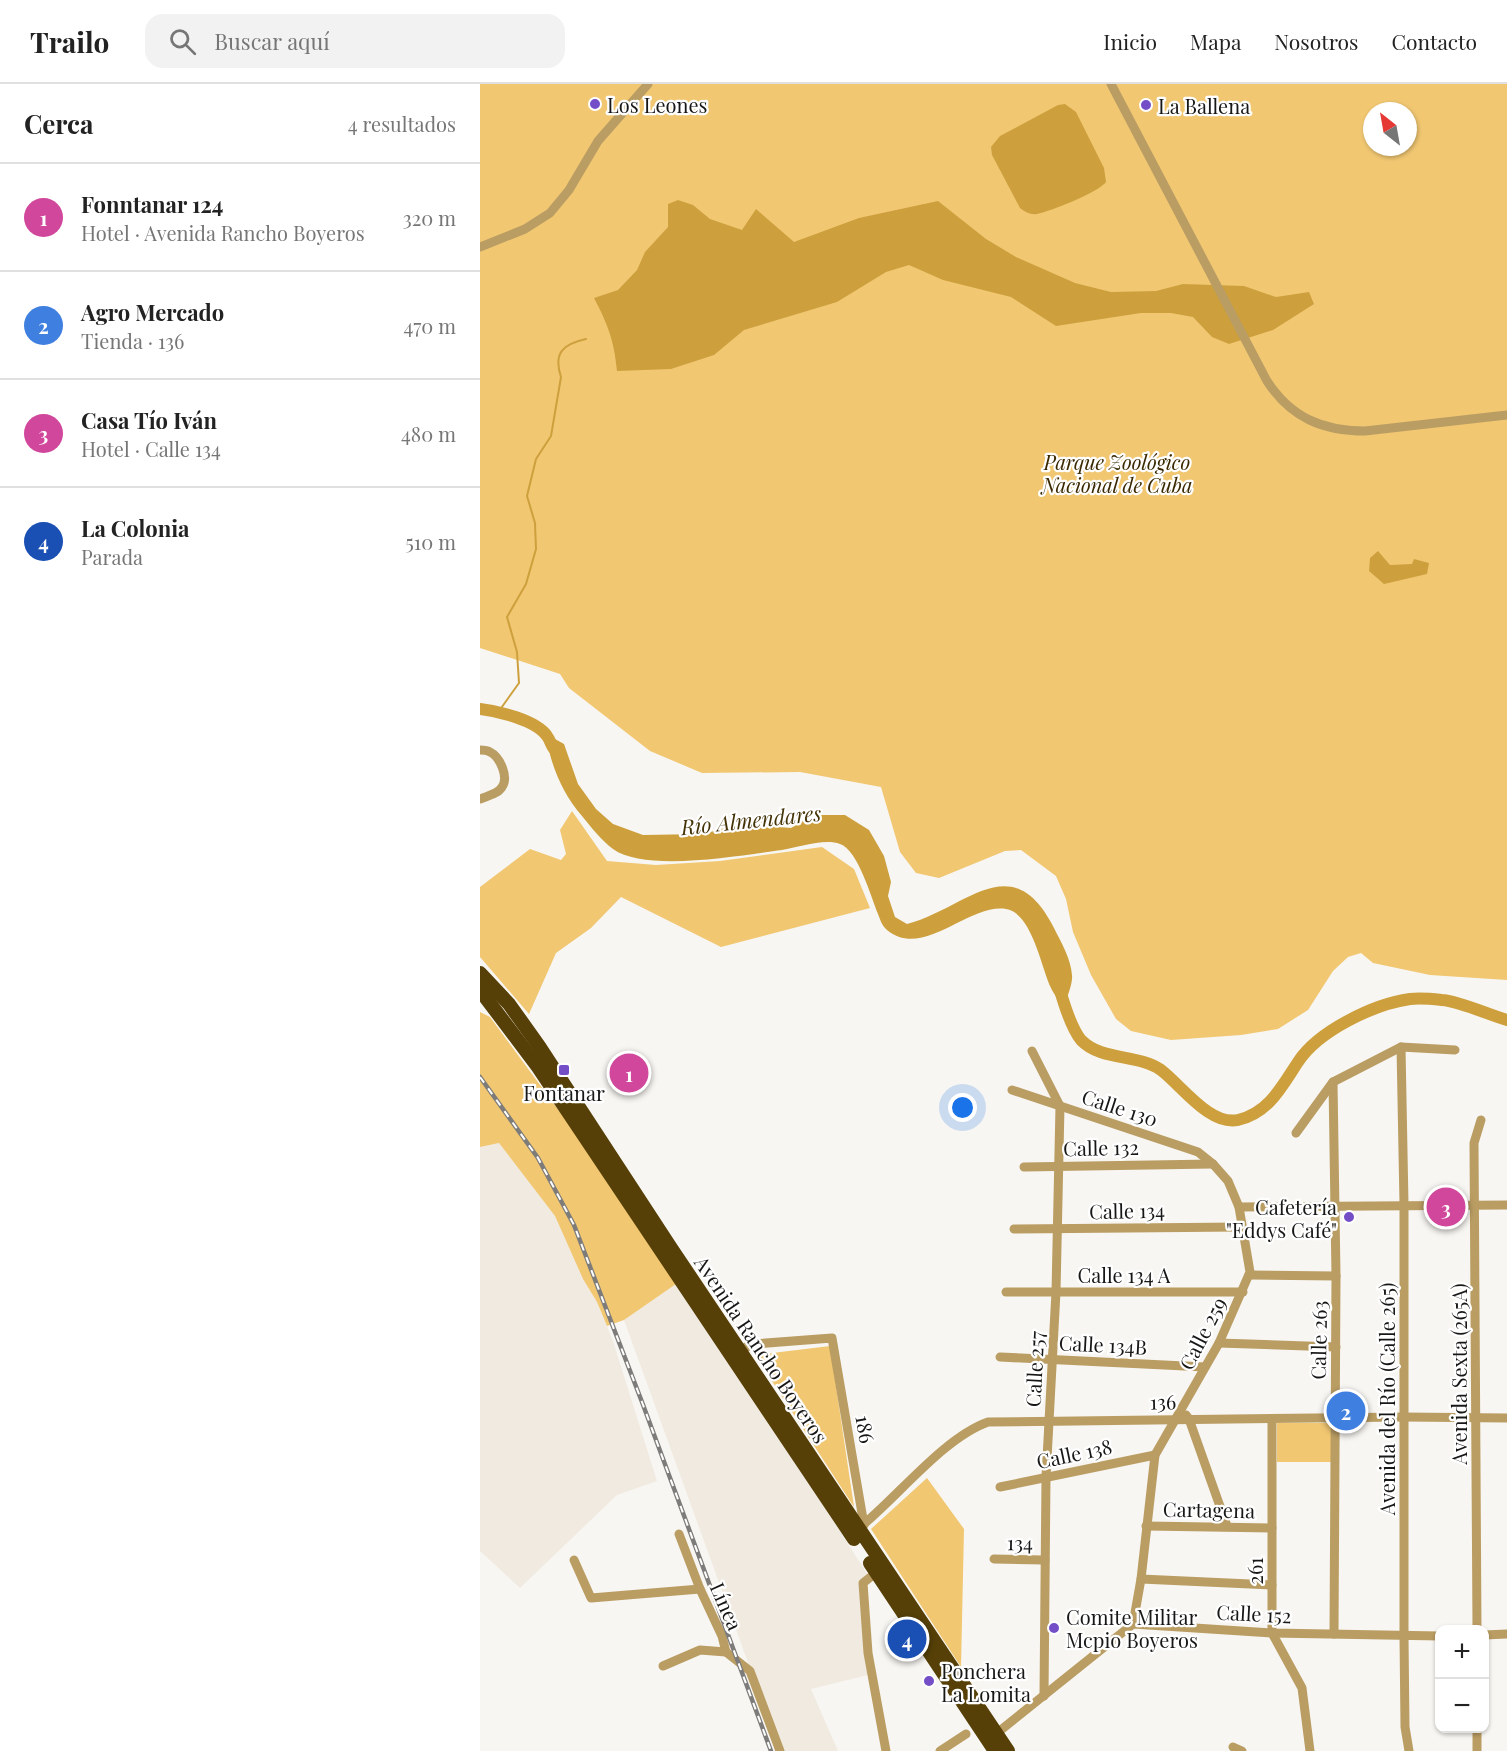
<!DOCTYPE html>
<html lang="es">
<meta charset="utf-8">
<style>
:root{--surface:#fff;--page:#f2f2f2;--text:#222;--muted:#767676;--line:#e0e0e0;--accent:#744ec7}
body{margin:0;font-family:"Playfair Display",serif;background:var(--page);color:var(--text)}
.controls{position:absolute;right:18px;bottom:18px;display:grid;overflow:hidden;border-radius:12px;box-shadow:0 2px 4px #0004}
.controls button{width:54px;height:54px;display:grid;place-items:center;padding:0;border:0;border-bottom:2px solid var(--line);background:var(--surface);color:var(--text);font:30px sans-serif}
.compass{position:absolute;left:883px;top:18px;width:54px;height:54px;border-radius:50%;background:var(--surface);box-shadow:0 2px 4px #0004;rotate:329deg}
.you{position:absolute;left:483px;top:1024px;width:21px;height:21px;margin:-15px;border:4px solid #fff;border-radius:50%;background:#1a73e8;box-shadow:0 0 0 9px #1a73e833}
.badge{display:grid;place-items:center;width:39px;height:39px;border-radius:50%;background:var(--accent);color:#fff;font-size:20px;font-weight:700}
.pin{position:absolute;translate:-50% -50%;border:3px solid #fff;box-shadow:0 2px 6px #0006}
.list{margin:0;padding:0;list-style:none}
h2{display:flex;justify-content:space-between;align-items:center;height:78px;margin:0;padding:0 24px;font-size:26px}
h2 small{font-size:20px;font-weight:400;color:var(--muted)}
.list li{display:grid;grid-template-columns:39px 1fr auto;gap:18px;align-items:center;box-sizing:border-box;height:108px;padding:0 24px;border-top:2px solid var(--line)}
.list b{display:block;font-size:22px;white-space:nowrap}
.list p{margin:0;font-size:20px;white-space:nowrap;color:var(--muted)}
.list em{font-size:20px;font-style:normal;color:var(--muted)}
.icon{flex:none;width:33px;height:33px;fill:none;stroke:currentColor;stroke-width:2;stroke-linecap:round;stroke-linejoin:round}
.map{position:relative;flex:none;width:1027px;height:1667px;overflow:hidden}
header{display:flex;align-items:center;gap:36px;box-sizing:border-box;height:84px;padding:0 30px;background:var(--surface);border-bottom:2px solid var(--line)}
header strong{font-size:28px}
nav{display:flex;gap:33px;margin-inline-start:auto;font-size:21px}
.search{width:420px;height:54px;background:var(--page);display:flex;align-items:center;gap:15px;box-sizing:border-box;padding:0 21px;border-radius:18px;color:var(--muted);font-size:22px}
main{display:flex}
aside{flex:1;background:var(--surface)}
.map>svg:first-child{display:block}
</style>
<header>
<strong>Trailo</strong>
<div class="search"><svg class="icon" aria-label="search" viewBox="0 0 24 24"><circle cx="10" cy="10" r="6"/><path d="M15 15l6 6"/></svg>Buscar aquí</div>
<nav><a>Inicio</a><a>Mapa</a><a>Nosotros</a><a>Contacto</a></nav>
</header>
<main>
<aside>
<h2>Cerca<small>4 resultados</small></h2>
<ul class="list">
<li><span class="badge" style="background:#d1479c">1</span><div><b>Fonntanar 124</b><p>Hotel · Avenida Rancho Boyeros</p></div><em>320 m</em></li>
<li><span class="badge" style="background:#3f7fe0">2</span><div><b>Agro Mercado</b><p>Tienda · 136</p></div><em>470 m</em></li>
<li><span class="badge" style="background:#d1479c">3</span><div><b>Casa Tío Iván</b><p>Hotel · Calle 134</p></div><em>480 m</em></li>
<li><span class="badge" style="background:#1a4fb4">4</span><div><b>La Colonia</b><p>Parada</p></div><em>510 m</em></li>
</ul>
</aside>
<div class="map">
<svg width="1027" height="1667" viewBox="0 0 1027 1667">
<rect width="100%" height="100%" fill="#f8f6f2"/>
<!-- built -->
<g fill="#f0eae0">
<path d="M19,1059L75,1132L103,1195L117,1218L133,1257L177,1397L137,1411L40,1504L0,1467V1063Z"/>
<path d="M196,1200L289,1336L389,1493L383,1499L392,1590L331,1605L358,1667H300L144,1236Z"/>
</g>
<!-- green -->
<g fill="#f1c772" fill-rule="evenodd">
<path d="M0,0H1027V896L950,891L893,879L881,869L868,873L853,887L828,926L798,945L761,951L691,956L651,947L636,935L611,891L593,848L586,815L576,792L541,766L525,767L459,794L436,789L420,768L401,703L320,688L222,689L170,667L89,604L80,590L0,564ZM892,27H928V63H892Z"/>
<path d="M92,727L127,777L176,781L240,777L342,763L374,785L390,824L241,863L141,813L111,844L76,869L49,930L0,873V803L50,765L81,776L86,770L80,746Z"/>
<path d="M0,928L10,933L80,1028L196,1200L144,1236L127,1242L117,1218L103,1195L75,1132L19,1059L0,1063Z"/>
<path d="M350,1262L374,1423L275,1271Z"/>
<rect x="797" y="1339" width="54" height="39"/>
<path d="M447,1394L484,1445L481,1583L391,1445Z"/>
</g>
<!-- water -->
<g fill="#cda03d">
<path d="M585,20L596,28L624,84L626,98C619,108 571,127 557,130C551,131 545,128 540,124L512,71L511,63L520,52L578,21Z"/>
<path d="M198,116L213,121L230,135L262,146L276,125L314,158L379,134L458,117L506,155L536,173L595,199L631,208L676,207L703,200L764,202L796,213L829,208L834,220L793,246L749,260L732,253L713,233L691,229H661L576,242L531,213L463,196L429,181L406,188L357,218L264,246L234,271L191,285L137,287C134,256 128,241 114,214L138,206L157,186L165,168L188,143V120Z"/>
<path d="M898,467L910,481L932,480L934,475L949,479L947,490L904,500L889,487L890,474Z"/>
<path d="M66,650L84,660L98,700L116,725L133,740L163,751L223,750L275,736H286L299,743L311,744L327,735L342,731H365L389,746L404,772L411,798L408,812L415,833L427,840C486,825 532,761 574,844C581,858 591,875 592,891C593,900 587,913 584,922C580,917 574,911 571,904C561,883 552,829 526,825C489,819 443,876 407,846C402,842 400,835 398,830C391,813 378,766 360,760C345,754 319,763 302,766C262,771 166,789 133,765C121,756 111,743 102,732C82,709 70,680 66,650Z"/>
</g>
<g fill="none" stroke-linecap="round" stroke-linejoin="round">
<!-- stream -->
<path stroke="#cda03d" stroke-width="2" d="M19,627L39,599L37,568L27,533L46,500L56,465L55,439L47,412L56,375L71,352L81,293C73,269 83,260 106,255"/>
<!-- river -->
<g stroke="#cda03d" stroke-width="12">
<path d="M0,625C18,627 56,636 67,652C70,656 71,661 74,665"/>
<path d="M580,906C584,920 592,945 601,956C621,977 658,970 681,986C702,1002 730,1042 758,1036C789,1029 802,1002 818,978C838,947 894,920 930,915C940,914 952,915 962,916C979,917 1009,931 1027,936"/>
</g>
<!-- minor -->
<g stroke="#ba9d63" stroke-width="9">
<path d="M631,0L787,297C811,334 843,347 885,347L1027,331"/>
<path d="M0,163L45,145L70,129L89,106L118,57L168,0"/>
<path d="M0,666C3,666 7,666 10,668C20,673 29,693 22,703C18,710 7,712 0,715"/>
<path d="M921,963L924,1120V1552L925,1643L929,1667"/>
<path d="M552,967L580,1022L576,1208L566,1393L564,1612"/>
<path d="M853,998L856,1192L854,1550"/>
<path d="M532,1006L718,1068L733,1080L748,1097L759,1123L770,1188L739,1259L675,1371L661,1495L653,1540"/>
<path d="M816,1049L853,998L921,963L975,966"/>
<path d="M544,1083L733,1080"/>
<path d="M759,1123L1027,1121"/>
<path d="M534,1145L761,1143"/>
<path d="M769,1191L856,1192"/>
<path d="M526,1208H763"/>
<path d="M739,1259L856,1263"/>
<path d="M259,1266L274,1260L352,1254L384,1441"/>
<path d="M520,1273L725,1283"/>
<path d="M706,1331L709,1335L747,1442"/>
<path d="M792,1335V1549L822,1604L830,1667"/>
<path d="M520,1403L675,1371"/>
<path d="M666,1442L792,1444"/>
<path d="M378,1445C417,1414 463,1354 508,1338L924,1333L1027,1334"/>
<path d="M199,1450L220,1505L242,1552L246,1568L270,1587L300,1667"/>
<path d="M514,1475L565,1476"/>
<path d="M94,1476L111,1514L220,1505"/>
<path d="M397,1488L383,1499L388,1569L406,1667"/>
<path d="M661,1495L792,1501"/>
<path d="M997,1546L994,1059L1001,1036"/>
<path d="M1004,1551L1027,1550"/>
<path d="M183,1582L220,1566L246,1568"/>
<path d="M517,1649L653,1540L792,1549L960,1552"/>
<path d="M753,1663L762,1667"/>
<path d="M460,1667L486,1650"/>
<path d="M997,1667V1644"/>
</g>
<!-- highway -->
<g stroke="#564008" stroke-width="14">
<path d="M0,889L29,920L59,962L191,1164L528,1667"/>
<path d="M0,906L58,983L374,1455"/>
<path d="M390,1479L515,1667"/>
</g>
<defs>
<path id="rail" d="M0,993L58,1074L94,1141L162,1318L291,1667"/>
</defs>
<!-- rail casing -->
<use href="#rail" stroke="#7d7c7a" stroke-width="4.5"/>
<!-- rail -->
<use href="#rail" stroke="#fff" stroke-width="2" stroke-dasharray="7" stroke-linecap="butt"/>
</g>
<!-- markers -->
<g fill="#744ec7" stroke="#fff" stroke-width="2">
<circle cx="115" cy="20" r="6"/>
<circle cx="666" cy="21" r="6"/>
<rect x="78" y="980" width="12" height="12" rx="3"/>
<circle cx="869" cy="1133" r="6"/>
<circle cx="574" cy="1544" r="6"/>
<circle cx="449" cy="1597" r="6"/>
</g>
<g text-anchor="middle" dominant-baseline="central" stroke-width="4.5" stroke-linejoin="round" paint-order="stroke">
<!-- poi labels -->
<g font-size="20" fill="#171716" stroke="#fff" text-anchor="start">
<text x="127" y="20">Los Leones</text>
<text x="678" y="21">La Ballena</text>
<text x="84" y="1008" text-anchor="middle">Fontanar</text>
<text x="857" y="1122" text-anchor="end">Cafetería<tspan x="857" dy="23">"Eddys Café"</tspan></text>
<text x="586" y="1532">Comite Militar<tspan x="586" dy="23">Mcpio Boyeros</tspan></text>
<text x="461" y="1586">Ponchera<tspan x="461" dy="23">La Lomita</tspan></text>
</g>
<!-- park labels -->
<g font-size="20" font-style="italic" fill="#3a2800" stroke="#fff">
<text x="637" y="377">Parque Zoológico<tspan x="637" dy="23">Nacional de Cuba</tspan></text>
</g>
<!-- street labels -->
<g font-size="20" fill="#171716" stroke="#fff">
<text transform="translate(640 1023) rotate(18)">Calle 130</text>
<text transform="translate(621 1063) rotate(-1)">Calle 132</text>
<text transform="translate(647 1126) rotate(-1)">Calle 134</text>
<text x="644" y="1190">Calle 134 A</text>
<text transform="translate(722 1249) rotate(-63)">Calle 259</text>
<text transform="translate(838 1256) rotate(-89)">Calle 263</text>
<text transform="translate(623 1260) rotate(3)">Calle 134B</text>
<text transform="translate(282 1265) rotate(56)">Avenida Rancho Boyeros</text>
<text transform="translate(554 1285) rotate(-87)">Calle 257</text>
<text transform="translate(978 1290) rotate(-90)">Avenida Sexta (265A)</text>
<text transform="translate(906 1315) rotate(-90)">Avenida del Río (Calle 265)</text>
<text transform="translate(683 1317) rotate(-1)">136</text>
<text transform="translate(386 1345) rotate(80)">186</text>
<text transform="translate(594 1369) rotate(-12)">Calle 138</text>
<text transform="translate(729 1425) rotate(1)">Cartagena</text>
<text transform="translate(540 1458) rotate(1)">134</text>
<text transform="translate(774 1487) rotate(-90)">261</text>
<text transform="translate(247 1522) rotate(66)">Línea</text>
<text transform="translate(774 1529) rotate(3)">Calle 152</text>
</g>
<!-- water labels -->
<g font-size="21" font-style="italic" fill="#453308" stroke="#fff">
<text transform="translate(271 735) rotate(-6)">Río Almendares</text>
</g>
</g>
</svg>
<div class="controls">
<button>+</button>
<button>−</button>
</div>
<svg class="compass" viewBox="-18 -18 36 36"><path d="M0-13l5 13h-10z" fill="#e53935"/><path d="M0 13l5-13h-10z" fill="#767676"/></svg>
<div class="you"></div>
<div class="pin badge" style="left:149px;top:989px;background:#d1479c">1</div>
<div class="pin badge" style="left:866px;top:1327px;background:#3f7fe0">2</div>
<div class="pin badge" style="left:966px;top:1123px;background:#d1479c">3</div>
<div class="pin badge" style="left:427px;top:1555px;background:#1a4fb4">4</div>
</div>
</main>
